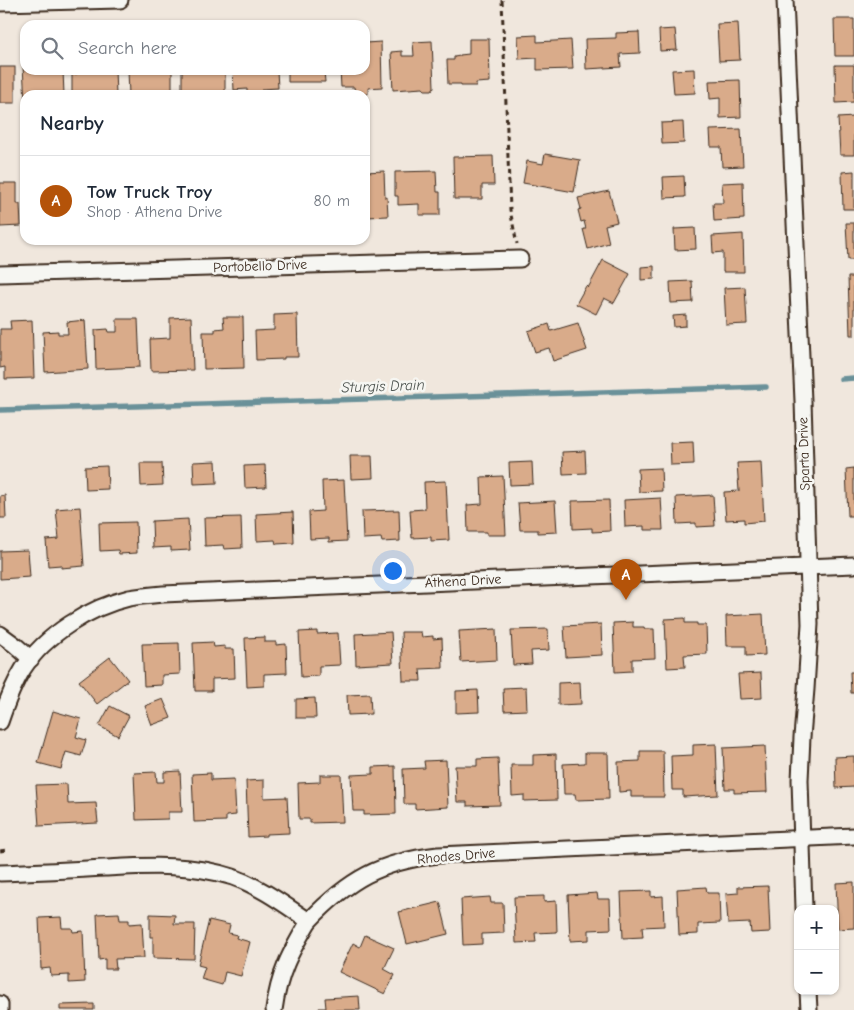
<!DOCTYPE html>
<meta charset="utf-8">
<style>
:root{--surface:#fff;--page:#f6f6f7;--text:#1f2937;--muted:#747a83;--line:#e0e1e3;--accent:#b45309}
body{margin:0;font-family:"Comic Neue",sans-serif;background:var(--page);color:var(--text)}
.controls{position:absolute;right:15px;bottom:15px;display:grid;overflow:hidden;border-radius:10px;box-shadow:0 1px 4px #0004}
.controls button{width:45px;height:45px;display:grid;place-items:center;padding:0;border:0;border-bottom:1px solid var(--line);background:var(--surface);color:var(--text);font:25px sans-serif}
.you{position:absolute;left:392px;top:570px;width:18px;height:18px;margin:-12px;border:4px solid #fff;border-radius:50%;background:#1a73e8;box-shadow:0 0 0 8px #1a73e833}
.badge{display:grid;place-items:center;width:32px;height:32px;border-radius:50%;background:var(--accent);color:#fff;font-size:16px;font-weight:700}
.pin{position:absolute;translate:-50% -41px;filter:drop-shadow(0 1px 2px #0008)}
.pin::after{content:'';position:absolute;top:26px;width:18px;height:15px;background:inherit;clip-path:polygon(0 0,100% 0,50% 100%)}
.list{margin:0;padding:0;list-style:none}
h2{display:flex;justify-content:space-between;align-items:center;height:65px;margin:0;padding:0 20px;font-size:21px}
h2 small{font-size:16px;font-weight:400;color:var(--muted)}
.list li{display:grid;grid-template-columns:32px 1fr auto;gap:15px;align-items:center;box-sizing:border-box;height:90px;padding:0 20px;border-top:1px solid var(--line)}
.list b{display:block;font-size:19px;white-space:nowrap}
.list p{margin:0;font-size:16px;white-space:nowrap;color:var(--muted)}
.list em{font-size:16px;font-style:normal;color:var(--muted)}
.icon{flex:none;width:28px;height:28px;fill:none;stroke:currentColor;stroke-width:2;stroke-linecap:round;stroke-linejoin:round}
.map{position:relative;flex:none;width:854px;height:1010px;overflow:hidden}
.search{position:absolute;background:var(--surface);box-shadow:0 1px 4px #0004;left:20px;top:20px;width:350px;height:55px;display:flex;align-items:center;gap:12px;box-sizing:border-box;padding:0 18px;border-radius:15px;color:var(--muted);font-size:19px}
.panel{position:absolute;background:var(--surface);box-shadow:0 1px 4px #0004;left:20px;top:90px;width:350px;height:155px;border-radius:15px}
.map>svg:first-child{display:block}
</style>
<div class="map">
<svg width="854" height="1010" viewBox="0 0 854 1010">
<rect width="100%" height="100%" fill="#f0e7dd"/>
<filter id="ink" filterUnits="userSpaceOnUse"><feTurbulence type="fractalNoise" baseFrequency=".02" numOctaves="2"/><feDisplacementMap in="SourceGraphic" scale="10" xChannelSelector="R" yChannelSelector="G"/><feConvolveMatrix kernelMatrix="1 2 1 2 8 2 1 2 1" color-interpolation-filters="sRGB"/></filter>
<g filter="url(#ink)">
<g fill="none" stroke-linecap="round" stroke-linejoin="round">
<!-- stream -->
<g stroke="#6b9199" stroke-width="5.5">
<path d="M841,379L854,378"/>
<path d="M0,410L766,387"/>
</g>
</g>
<!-- building -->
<g fill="#d9ab8a" stroke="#3b2a1e">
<path d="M834,19H854V56H835Z"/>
<path d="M738,23L740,60L719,61L717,24Z"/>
<path d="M675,29L677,50L660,51L659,30Z"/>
<path d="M639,32L640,53L620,54L621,67L586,69L585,39L616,38V33Z"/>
<path d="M537,35V42L571,40L573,69L537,70V58L519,59L518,36Z"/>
<path d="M469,39H489L490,82L476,83V86H461V84H448L447,60H454V57L460,56V55L469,54Z"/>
<path d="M432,41L434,87L432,90H425L423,88L393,90L391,52L402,51V56H414L413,42Z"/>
<path d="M381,42L382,87L368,88V94H355L354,87H341L340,70H365V43Z"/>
<path d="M835,65H854V102L836,103Z"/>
<path d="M23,66H25V70H63L64,95H25V102Z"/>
<rect x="0" y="67" width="15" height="36"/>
<path d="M694,69L695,93L674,94L672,70Z"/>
<path d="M77,70H115L116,95H72V74H77Z"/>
<path d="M128,70H172V95H129Z"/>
<rect x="182" y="70" width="43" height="25"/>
<path d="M233,70H277L278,88L262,89V92H247V89L234,90Z"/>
<path d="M288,70H330V71H324L325,82H288Z"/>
<path d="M740,80L741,117L720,118V98L710,99L709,81Z"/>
<path d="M854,117V155H840L838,118Z"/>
<path d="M683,122L684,143L662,144L661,123Z"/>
<path d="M741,129L743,166L722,167L721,147H711L710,130Z"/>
<path d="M545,154L580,160L574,192L523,183L527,161L543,164Z"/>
<path d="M493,156L494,185H482V199H454L453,157Z"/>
<path d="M384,171L385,198L387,197L388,216L367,217V206H365V172Z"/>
<path d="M436,171L437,192H440V215H419V204L398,205V196H395V172Z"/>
<path d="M854,171V209H843L842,172Z"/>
<path d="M684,176L685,197L664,198L663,177Z"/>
<path d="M743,182L744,219L714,221L713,203H723L722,183Z"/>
<path d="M0,183H17V204H20L21,226L0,227Z"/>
<path d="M609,191L617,222L605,225L609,243L588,249L583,229H586L584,221L581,222L578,210L581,209L578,198Z"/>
<path d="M846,223H854V260H848Z"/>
<path d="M695,228L696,249L675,250L674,229Z"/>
<path d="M743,234L744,272H723V252L713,253L712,236Z"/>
<path d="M603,260L630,274L614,303L604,298L596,314L576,304L586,286L588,288Z"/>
<path d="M654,266V279L641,280V267Z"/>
<path d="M848,277H854V335H850Z"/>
<path d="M692,281L693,302L671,303L670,282Z"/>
<path d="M745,287L747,324L726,325L724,288Z"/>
<path d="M297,314L298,357H284V359L256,360L255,331L274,330V315Z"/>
<path d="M686,315V326L674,327L673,316Z"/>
<path d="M191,317L193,370L151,371L150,339L170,338V318Z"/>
<path d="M223,317H243L244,368L204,369L203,332H215V329L224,328Z"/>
<path d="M117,319H138L140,367L96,369L95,330L108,329L109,332H117Z"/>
<path d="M32,320L34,378L5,379V367L0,368V329H11L10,321Z"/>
<path d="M85,320L88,369L45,372L43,332L58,331V334H68L67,322Z"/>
<path d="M578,323L587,350L553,361L549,348L535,352L528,331L549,324L551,331Z"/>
<path d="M693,442L694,464L671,465L670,443Z"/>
<path d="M585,451L586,473L563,474L562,452Z"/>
<path d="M350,456H372L373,478L351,479Z"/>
<path d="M216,461L217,483L194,484L193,462Z"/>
<path d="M532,462L533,484L510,485L509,463Z"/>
<path d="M761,462L764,521L744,523V519L726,520L724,492L739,491L737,463Z"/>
<path d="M140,463H162L163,485L141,486Z"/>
<path d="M265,465L266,487L245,488L244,466Z"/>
<path d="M107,466L108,489L86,490L85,467Z"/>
<path d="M661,468L662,491L639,492L638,469Z"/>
<path d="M854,468V516H848L846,469Z"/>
<path d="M503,476L506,535H487V532H468L467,505L482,504L481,477Z"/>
<path d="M344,480L347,541L329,542V538L310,539L309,512L323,511L322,481Z"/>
<path d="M446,481L449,540L431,541V537L412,538L410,510L425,509L424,482Z"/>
<path d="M5,495L6,518H0V496Z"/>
<path d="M713,495L715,526L696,527V523L677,524L676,497Z"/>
<path d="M661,498L663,530H644V526L625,527L624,500Z"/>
<path d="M609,500L610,531L592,532V528L573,529L572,501Z"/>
<path d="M555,501L557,532L538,533V530H520L518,503Z"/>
<path d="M80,507L84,566L61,568V565L48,566L46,540L59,539L56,509Z"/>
<path d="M399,510L400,541L382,542L381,538L363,539L362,511Z"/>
<path d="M293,512L294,543L276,544L275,540L257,541L256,514Z"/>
<path d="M241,517L242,548L224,549L223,545L205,546L204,518Z"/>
<path d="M188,519L190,550L171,551V547L153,548L152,521Z"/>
<path d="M136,522L137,553L119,554L118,550L100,551L99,523Z"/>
<path d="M28,550L30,577L0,579V551Z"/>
<path d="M763,614L765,655L746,656V646H727L726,616Z"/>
<path d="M685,618V623H697V625H706L707,654L684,655L685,667L667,668L665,619Z"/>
<path d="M633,622V627H644V629H654L655,658L632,659V671L615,672L613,623Z"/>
<path d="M601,624L602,655L566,657L564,626Z"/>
<path d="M496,629L497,660L461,662L459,631Z"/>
<path d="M548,629L549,650L531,651L532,664L513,665L511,630Z"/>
<path d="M317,631V634L338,633L340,665L319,666V676L301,677L299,632Z"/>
<path d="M391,632L393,663L356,665L355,634Z"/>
<path d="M401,632H421L422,637L433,636V639L442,638L443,668L420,669L421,681H403Z"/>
<path d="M265,637V642H276V645L286,644L287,673L264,674V686L247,687L245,638Z"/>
<path d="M213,642L214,647L225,646V649H234L235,678L212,679V691H195L193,643Z"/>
<path d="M179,643L180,674L162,675V685L144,686L142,644Z"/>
<path d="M110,657L128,680L97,704L79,681Z"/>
<path d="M850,672H854V693H851Z"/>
<path d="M761,673L762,698L740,699L738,674Z"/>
<path d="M580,682L581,704L558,705V683Z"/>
<path d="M526,687L527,710L504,711L503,688Z"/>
<path d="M478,690L479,712L456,713V691Z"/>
<path d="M370,694L371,714L348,715L347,695Z"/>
<path d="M315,698L316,718H296V699Z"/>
<path d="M163,699L171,718L152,725L145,706Z"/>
<path d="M110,706L129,716L118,736L99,726Z"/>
<path d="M53,711L81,719L76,737L86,740L81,756L66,752L61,769L38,763Z"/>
<path d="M716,744L718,795L683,797V790H672L671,756L693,755V745Z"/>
<path d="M765,746L767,792L734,793V789H725L723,748Z"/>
<path d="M640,751H663L664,797H631V791L619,792L618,762L640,761Z"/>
<path d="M585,753H608L609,799L576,800L575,794H564L563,764L585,763Z"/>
<path d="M556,754L557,800L524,801V795L512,796L511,765H533V755Z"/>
<path d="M854,756V787L836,788L835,757Z"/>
<path d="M498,758L500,805L467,806V802H457L455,766H477V759Z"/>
<path d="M446,760L448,807L415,809V804H404L403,769L425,768L424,761Z"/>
<path d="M395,766L396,814L364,815V811H353L351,775L373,774V767Z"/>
<path d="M180,771L182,812H168V819L136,820L134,773L156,772L157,782H164V772Z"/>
<path d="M211,773V780L234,779L236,815L226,816V821L194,822L192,774Z"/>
<path d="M320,775H341L343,822L310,823V819H299L298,783L320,782Z"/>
<path d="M264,780V798L287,797L289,833L266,834V836L248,837L246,781Z"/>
<path d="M67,784L68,804L96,803L98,823L39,826L36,785Z"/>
<path d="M854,882V928L838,929L836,883Z"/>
<path d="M768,886L770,932L751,933L750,923L728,924L726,894L738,893V887Z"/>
<path d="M706,887L707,893H719L720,923L698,924V934L679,935L677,889Z"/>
<path d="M651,891V897L663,896L664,926L642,927L643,937L623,938L621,892Z"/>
<path d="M597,893L598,899H610L611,929L589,930V940L570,941L568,895Z"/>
<path d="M544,896V902L556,901L557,932L535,933L536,942L516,943L514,897Z"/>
<path d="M490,897L491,903H503L504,933L482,934V944L463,945L461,899Z"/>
<path d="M440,902L448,934L407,944L399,912Z"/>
<path d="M119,913L120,920H129V924L142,923L144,958L115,959L116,969H105V959L99,960L97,914Z"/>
<path d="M150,914L175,915L174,924H195L194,959L153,958V937H150Z"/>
<path d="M61,917L62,928H72L73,932L83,931L85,982L69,983V975L51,976L50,968L41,969L39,918Z"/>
<path d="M209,920L230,925L228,933L237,935L236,938L250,942L241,976L225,972L222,985L201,979L205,967L198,965Z"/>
<path d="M365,935L394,948L384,969L395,975L385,994L339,972L353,943L360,947Z"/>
<path d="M359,996L360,1010H319V1008H326L325,998Z"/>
<path d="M94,1004V1010H60V1005Z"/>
</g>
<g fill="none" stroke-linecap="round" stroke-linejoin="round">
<defs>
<g id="minor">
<path d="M785,0L803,401L810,624L806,689L802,737L800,780L804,909"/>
<path d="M0,3L120,0"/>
<path d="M0,274L520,259"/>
<path d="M0,634L15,645L31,659"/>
<path d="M0,722C6,704 13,685 23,669C45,635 90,607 129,598C140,596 152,595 163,594L854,565"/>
<path d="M0,873C35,872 69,870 104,868C147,866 191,863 233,877C261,887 285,905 309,921C349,879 380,862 438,855L854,836"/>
<path d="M808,991L809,1010"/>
<path d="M0,1004V1010"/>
<path d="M274,1010C279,973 290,953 309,921"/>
</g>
</defs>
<!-- minor casing -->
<use href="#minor" stroke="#3b2a1e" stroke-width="19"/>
<!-- path -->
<g stroke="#3b2a1e" stroke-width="3" stroke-dasharray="5 4" stroke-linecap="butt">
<path d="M502,0L510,210L517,244"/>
<path d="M0,851L7,850"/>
</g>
<!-- minor -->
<use href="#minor" stroke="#f6f6f2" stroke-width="15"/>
</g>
</g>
<g text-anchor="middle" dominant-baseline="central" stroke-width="5" stroke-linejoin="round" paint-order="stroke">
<!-- street labels -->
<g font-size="14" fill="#3b2a1e" stroke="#f6f6f2">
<text transform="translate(260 266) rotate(-2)">Portobello Drive</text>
<text transform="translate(804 454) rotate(-92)">Sparta Drive</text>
<text transform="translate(463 581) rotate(-3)">Athena Drive</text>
<text transform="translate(456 856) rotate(-5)">Rhodes Drive</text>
</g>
<!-- water labels -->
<g font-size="15" font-style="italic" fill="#4f5551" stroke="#f6f6f2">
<text transform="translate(383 386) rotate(-2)">Sturgis Drain</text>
</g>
</g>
</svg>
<div class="controls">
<button>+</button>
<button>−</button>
</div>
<div class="you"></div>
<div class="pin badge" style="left:626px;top:600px">A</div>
<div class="search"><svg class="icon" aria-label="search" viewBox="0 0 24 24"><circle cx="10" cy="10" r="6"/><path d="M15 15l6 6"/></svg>Search here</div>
<section class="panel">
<h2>Nearby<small></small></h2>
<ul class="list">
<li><span class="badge">A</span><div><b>Tow Truck Troy</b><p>Shop · Athena Drive</p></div><em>80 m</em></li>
</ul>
</section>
</div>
